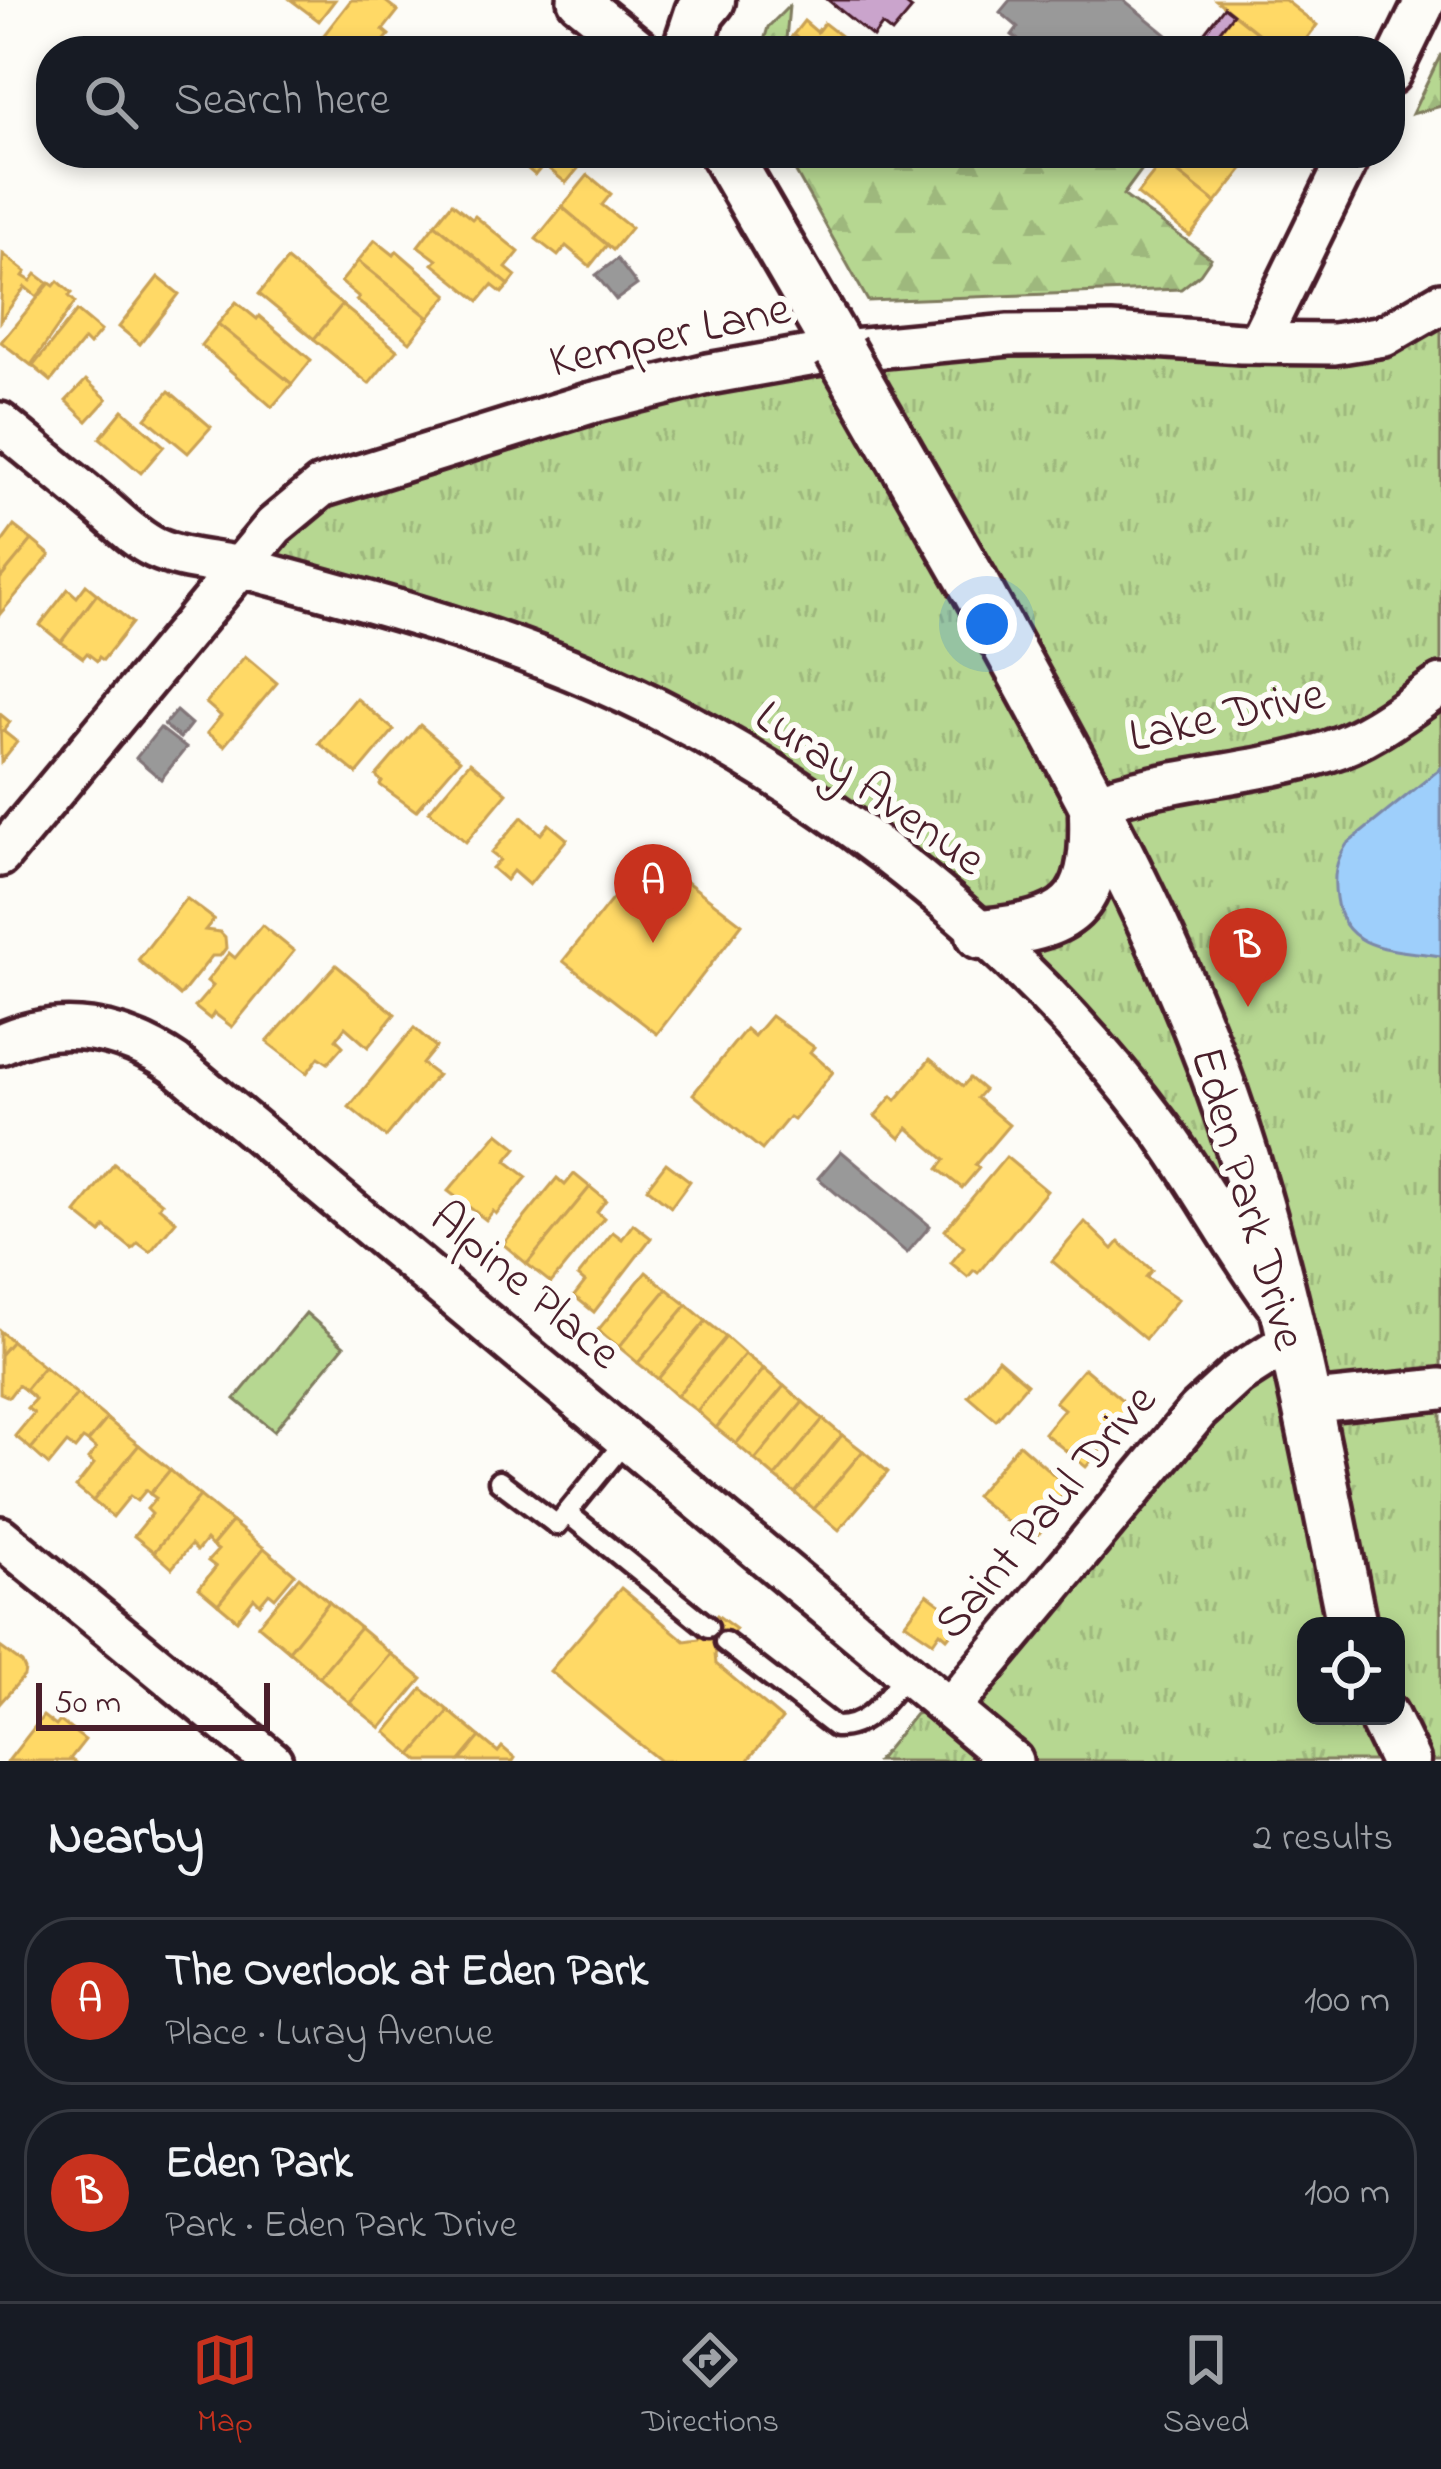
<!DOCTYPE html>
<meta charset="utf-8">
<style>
:root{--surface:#171b24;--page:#20242c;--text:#f1f3f6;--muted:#9ea1a6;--line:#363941;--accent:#c8321e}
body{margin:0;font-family:"Indie Flower",sans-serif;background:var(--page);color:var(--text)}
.controls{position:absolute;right:36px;bottom:36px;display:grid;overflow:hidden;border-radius:24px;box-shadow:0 6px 18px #0003}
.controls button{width:108px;height:108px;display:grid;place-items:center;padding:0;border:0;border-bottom:3px solid var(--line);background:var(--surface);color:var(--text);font:60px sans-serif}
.scale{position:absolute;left:36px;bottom:30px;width:234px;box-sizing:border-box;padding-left:12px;border:6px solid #4a1f2b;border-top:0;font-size:33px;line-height:42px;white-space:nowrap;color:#4a1f2b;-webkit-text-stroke:9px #fdfcf7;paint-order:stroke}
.you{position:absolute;left:987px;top:624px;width:42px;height:42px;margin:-30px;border:9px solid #fff;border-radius:50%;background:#1a73e8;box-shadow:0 0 0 18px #1a73e833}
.badge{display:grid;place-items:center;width:78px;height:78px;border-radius:50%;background:var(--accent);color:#fff;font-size:39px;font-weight:700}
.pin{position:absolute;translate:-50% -99px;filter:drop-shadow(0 3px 6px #0008)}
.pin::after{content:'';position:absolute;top:63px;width:42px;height:36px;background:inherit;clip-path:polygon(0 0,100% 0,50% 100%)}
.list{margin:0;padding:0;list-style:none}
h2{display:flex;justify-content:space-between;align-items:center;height:156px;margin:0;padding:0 48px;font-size:51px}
h2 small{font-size:39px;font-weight:400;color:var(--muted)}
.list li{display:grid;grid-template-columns:78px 1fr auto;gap:36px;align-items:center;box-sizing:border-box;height:168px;margin:0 24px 24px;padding:0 24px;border:3px solid var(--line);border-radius:48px}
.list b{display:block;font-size:45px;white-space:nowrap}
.list p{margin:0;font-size:39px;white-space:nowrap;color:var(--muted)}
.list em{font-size:39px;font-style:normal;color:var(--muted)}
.icon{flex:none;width:66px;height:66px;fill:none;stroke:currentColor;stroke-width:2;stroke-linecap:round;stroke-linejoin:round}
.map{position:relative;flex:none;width:1441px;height:1761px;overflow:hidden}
.search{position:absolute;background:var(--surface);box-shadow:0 6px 18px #0003;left:36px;right:36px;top:36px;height:132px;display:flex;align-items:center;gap:30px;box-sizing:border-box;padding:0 42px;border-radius:48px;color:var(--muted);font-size:45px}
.sheet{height:540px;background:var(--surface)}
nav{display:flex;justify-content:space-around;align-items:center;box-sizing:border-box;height:168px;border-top:3px solid var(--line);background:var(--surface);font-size:33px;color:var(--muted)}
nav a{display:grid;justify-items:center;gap:6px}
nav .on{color:var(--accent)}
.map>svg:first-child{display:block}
</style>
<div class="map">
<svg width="1441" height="1761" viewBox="0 0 1441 1761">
<defs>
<pattern id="forest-firs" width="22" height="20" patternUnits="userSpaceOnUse" patternTransform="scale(3)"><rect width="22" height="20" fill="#b6d791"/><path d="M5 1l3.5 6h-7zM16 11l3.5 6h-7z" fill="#9eb87d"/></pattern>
<pattern id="park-tufts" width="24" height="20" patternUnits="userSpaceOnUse" patternTransform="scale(3)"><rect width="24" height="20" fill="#b6d791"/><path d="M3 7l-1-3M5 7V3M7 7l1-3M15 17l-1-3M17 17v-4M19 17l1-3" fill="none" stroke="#9eb87d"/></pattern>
</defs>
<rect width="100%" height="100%" fill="#fdfcf7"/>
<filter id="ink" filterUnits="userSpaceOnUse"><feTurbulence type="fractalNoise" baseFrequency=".00833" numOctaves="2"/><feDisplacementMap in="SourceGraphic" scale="24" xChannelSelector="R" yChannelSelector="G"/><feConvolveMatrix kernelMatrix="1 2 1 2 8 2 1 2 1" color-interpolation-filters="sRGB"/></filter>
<g filter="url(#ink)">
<!-- green -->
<path fill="#b6d791" stroke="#807b5e" stroke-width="3" d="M306,1313L344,1346L274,1431L235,1399Z"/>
<!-- forest -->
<g fill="url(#forest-firs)" stroke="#807b5e" stroke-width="3">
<path d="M789,6L785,51H761L768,27Z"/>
<path d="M1441,54V106L1412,114Z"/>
<path d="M785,153H1154L1123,195L1211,258L1200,274L1181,289L868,301Z"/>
</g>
<!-- park -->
<path fill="url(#park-tufts)" stroke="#807b5e" stroke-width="3" fill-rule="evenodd" d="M1441,303V1761H877L915,1714L951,1706L1198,1411L1293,1339L1024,974L655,709L240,566L321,487L832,352L1334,344ZM1306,1626H1396V1716H1306Z"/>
<!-- water -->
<path fill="#9ecffb" stroke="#7c89a8" stroke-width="3" d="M1441,768V956C1397,949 1343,953 1336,898C1333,877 1335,861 1347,844Z"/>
<!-- homes -->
<g fill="#ffd966" stroke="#c9a154" stroke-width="3">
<path d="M291,0H335L319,21Z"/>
<path d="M351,0H384L398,11L383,30L389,35L376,51H323L316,45Z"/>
<path d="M1216,0H1285L1317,25L1297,51H1280Z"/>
<path d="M1233,14L1280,51H1214L1208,46Z"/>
<path d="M804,21L817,32L824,23L860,51H813L793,35Z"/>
<path d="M793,35L813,51H795L788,42Z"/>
<path d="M515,153H553L535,175L513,156Z"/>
<path d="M553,153H591L566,183L543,164Z"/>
<path d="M1169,153H1221L1242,170L1216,203L1163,161Z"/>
<path d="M1163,161L1216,203L1190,236L1137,194Z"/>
<path d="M588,175L611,194L602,205L631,228L613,250L562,207Z"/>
<path d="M452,203L472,219L475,216L519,252L506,268L516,276L509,285L435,224Z"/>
<path d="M562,207L607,245L590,266L566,246L558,256L536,239Z"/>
<path d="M435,224L509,285L502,293L492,285L479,301L433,264L437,260L418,246Z"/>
<path d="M375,240L394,255L397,251L448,295L429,318L358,261Z"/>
<path d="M3,254L26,272L23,276L31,281L36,274L48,283L37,297L25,287L0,321Z"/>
<path d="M287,260L342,305L314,339L259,294Z"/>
<path d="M358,261L429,318L410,342L356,300L359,297L341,282Z"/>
<path d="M158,277L179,294L140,344L119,327Z"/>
<path d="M58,281L72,293L69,296L75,302L31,365L1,342L50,283L54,286Z"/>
<path d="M236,302L257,319L259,316L311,360L292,384L218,324Z"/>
<path d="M342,305L397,350L369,384L314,339Z"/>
<path d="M77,311L101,331L89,345L84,340L51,381L33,366Z"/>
<path d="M218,324L292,384L272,407L201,345Z"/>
<path d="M86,380L107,399L87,421L66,401Z"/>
<path d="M169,391L211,427L188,453L146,418Z"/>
<path d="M123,410L164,446L141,473L100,438Z"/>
<path d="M14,526L32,540L0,579V545Z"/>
<path d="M32,540L50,555L0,614V579Z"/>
<path d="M86,585L97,594L61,642L40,625L68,589L77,597Z"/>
<path d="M97,594L132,623L103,660L99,657L97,661L87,653L83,658L61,642Z"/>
<path d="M245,656L277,683L224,746L207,733L221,716L206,703Z"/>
<path d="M356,698L394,730L357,774L319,743Z"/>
<path d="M0,714L10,722L3,731L17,742L1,762Z"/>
<path d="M420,725L460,760L416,811L380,785L382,782L376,776Z"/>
<path d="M470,762L507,793L466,842L429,811Z"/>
<path d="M522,817L541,834L549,824L567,839L529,885L513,871L506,880L492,868L500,860L491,853Z"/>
<path d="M649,853L742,924L657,1034L563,961Z"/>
<path d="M186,898L214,919L205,930L220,932L225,937L226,948L220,956H212L180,996L138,960Z"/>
<path d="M262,925L294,951L232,1027L214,1013L210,1019L195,1007L213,986L207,981L229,953L235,958Z"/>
<path d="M336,965L395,1014L368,1047L345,1027L336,1039L343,1046L328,1063L319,1057L307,1073L267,1042Z"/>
<path d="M771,1016L814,1047L810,1052L833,1072L794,1120L789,1117L762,1150L693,1094L746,1029L754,1036Z"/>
<path d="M414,1028L436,1047L422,1064L437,1075L386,1137L349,1107Z"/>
<path d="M930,1059L963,1086L970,1078L984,1090L977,1098L1009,1125L975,1165L979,1168L962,1188L938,1169L945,1160L908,1128L900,1138L875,1116L892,1096L896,1100Z"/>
<path d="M498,1133L517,1148L506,1161L527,1177L496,1214L493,1211L486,1220L448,1191Z"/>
<path d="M1006,1157L1047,1191L978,1273L974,1270L968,1277L951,1263L964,1247L945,1230Z"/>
<path d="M666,1163L690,1181L671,1207L647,1188Z"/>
<path d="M114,1164L162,1203L159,1207L176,1221L150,1252L138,1243L132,1249L105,1227L101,1233L76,1213Z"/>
<path d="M574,1174L590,1187L527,1264L503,1244L557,1178L565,1185Z"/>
<path d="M590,1187L606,1200L597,1212L604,1218L551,1283L527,1264Z"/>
<path d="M1085,1222L1113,1249L1119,1242L1152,1270L1146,1277L1178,1299L1145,1339L1052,1261Z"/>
<path d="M633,1224L651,1238L594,1312L574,1296L585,1282L578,1276L613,1232L622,1239Z"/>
<path d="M646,1272L667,1289L619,1347L598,1330Z"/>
<path d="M667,1289L687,1305L638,1363L619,1347Z"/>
<path d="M687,1305L706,1321L658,1379L638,1363Z"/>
<path d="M706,1321L726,1337L677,1396L658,1379Z"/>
<path d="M0,1331L12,1341L0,1355Z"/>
<path d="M726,1337L745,1354L697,1411L677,1396Z"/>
<path d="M12,1341L44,1367L25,1390L18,1385L9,1397L0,1393V1355Z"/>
<path d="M745,1354L764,1369L716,1428L697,1411Z"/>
<path d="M998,1359L1027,1384L996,1420L968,1396Z"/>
<path d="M44,1367L77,1394L31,1449L15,1436L34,1413L27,1408L35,1399L25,1390Z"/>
<path d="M1084,1368L1134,1410L1086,1467L1044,1433L1064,1409L1055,1402Z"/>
<path d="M764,1369L784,1386L736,1444L716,1428Z"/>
<path d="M784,1386L803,1402L755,1460L736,1444Z"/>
<path d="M77,1394L107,1419L88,1442L83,1439L75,1449L67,1443L49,1465L31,1449Z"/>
<path d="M803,1402L823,1419L775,1477L755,1460Z"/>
<path d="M107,1419L139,1445L93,1501L76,1487L94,1464L88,1459L96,1449L88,1442Z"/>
<path d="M823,1419L842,1435L795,1493L775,1477Z"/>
<path d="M842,1435L863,1451L814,1509L795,1493Z"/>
<path d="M1019,1444L1069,1488L1045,1515L1047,1523L1033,1542L975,1496Z"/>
<path d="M139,1445L170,1470L150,1494L146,1490L137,1501L130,1496L113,1517L93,1501Z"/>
<path d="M863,1451L888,1472L839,1530L814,1509Z"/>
<path d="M170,1470L200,1496L154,1552L134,1536L152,1514L147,1509L156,1498L150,1494Z"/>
<path d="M200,1496L232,1522L212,1546L206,1540L197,1551L191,1545L172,1568L154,1552Z"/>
<path d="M232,1522L264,1548L218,1604L199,1588L216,1567L208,1561L218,1550L212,1546Z"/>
<path d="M264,1548L295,1574L275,1598L269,1593L260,1604L254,1598L237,1620L218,1604Z"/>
<path d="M299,1577L329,1602L289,1651L258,1625Z"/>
<path d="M621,1588L685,1641L699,1639L717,1615L736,1629L715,1654L716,1664L782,1719L747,1761H660L550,1671Z"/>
<path d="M927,1594L954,1614L951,1617L959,1623L947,1638L940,1632L933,1642L905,1623Z"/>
<path d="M329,1602L360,1628L319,1677L289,1651Z"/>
<path d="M360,1628L391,1654L350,1703L319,1677Z"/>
<path d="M0,1647L22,1663L25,1670L24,1676L0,1703Z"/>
<path d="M391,1654L422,1679L381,1728L350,1703Z"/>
<path d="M422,1689L449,1711L412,1755L386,1732Z"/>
<path d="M449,1711L480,1737L460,1761H419L412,1755Z"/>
<path d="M43,1716L56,1726L60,1721L85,1740L70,1759L73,1761H8Z"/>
<path d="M480,1737L498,1752L502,1747L515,1758L513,1761H460Z"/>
</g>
<!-- industry -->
<g fill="#999" stroke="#817478" stroke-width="3">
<path d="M1010,0H1124L1167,35L1154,51H1032L1012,35L1018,27L1000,12Z"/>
<path d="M617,259L637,285L616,300L596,275Z"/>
<path d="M176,711L191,724L180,738L164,725Z"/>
<path d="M160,728L186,748L161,779L136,758Z"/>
<path d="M841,1151L930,1226L907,1253L818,1178Z"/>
</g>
<!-- building -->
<g fill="#caa4cc" stroke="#4a1f2b" stroke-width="3">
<path d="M828,0H901L912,9L892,33L882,25L873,37Z"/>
<path d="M1224,7L1233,14L1204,51H1190Z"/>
</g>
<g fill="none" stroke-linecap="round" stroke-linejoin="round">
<defs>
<g id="service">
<path d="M499,1481L557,1525L627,1439"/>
<path d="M567,1513L708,1627"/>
<path d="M725,1642L835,1727C870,1728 887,1696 908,1672"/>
</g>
<g id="minor">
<path d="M578,0L641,51"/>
<path d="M1390,74L1426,0"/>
<path d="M1258,343L1351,153"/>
<path d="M0,423C33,450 65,477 98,504C116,519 134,538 155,548C185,562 221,561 253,570C352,597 451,623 547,660C781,750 1011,927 1160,1128C1201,1184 1234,1247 1275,1302"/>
<path d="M1094,804C1170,776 1252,776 1329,751C1370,738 1406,709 1441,685"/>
<path d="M0,856L274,526L321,487L591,403L708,374L832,352L1009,335L1111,334L1241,343L1334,344L1384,336L1441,303"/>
<path d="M0,1044C60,1016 122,1028 175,1064L1012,1761"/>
<path d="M1304,1403L1441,1389"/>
<path d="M0,1537L272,1761"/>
<path d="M951,1707L1198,1411L1237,1375L1290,1341"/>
</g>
<g id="tertiary">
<path d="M687,51L700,12L710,0"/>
<path d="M725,153L840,351"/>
<path d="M972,581C1058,738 1148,894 1211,1061C1279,1240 1314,1439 1352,1626"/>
<path d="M981,934C1070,925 1097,909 1094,815"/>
<path d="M1383,1716L1405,1761"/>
</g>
</defs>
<!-- service casing -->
<use href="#service" stroke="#4a1f2b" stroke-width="27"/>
<!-- minor casing -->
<use href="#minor" stroke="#4a1f2b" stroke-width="48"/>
<!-- tertiary casing -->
<use href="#tertiary" stroke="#4a1f2b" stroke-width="57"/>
<!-- service -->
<use href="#service" stroke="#fdfcf7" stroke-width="18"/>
<!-- minor -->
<use href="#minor" stroke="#fdfcf7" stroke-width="39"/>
<!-- tertiary -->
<use href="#tertiary" stroke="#fdfcf7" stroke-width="48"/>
<defs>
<path id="tertiary-bridge" d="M840,351L972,581"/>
</defs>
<!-- tertiary-bridge casing -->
<use href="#tertiary-bridge" stroke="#4a1f2b" stroke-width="57" stroke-linecap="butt"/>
<!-- tertiary-bridge -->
<use href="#tertiary-bridge" stroke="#fdfcf7" stroke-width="48"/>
</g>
</g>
<g text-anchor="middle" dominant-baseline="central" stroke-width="12" stroke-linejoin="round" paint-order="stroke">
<!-- street labels -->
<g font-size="48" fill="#4a1f2b" stroke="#fdfcf7">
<text transform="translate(670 337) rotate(-13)">Kemper Lane</text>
<text transform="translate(1227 717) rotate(-13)">Lake Drive</text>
<text transform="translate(869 790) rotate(35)">Luray Avenue</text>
<text transform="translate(1246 1199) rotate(74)">Eden Park Drive</text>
<text transform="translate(524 1287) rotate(40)">Alpine Place</text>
<text transform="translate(1047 1513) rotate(-50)">Saint Paul Drive</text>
</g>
</g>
</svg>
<div class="controls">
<button><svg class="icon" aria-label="locate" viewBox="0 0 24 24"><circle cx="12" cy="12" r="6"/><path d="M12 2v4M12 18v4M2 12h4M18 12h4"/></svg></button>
</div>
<div class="scale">50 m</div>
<div class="you"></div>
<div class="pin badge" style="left:653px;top:943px">A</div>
<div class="pin badge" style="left:1248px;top:1007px">B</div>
<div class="search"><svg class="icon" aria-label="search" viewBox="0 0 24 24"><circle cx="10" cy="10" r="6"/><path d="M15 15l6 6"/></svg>Search here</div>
</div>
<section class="sheet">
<h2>Nearby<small>2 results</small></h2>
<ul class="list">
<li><span class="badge">A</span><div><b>The Overlook at Eden Park</b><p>Place · Luray Avenue</p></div><em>100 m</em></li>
<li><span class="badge">B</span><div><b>Eden Park</b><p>Park · Eden Park Drive</p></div><em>100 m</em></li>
</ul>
</section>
<nav>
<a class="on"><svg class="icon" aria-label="map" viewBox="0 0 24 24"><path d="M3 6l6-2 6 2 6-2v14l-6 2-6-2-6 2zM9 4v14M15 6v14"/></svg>Map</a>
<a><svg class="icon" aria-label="directions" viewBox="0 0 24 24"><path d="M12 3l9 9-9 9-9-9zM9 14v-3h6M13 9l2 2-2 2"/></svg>Directions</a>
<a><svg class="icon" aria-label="saved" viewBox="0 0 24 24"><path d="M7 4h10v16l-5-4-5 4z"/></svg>Saved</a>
</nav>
